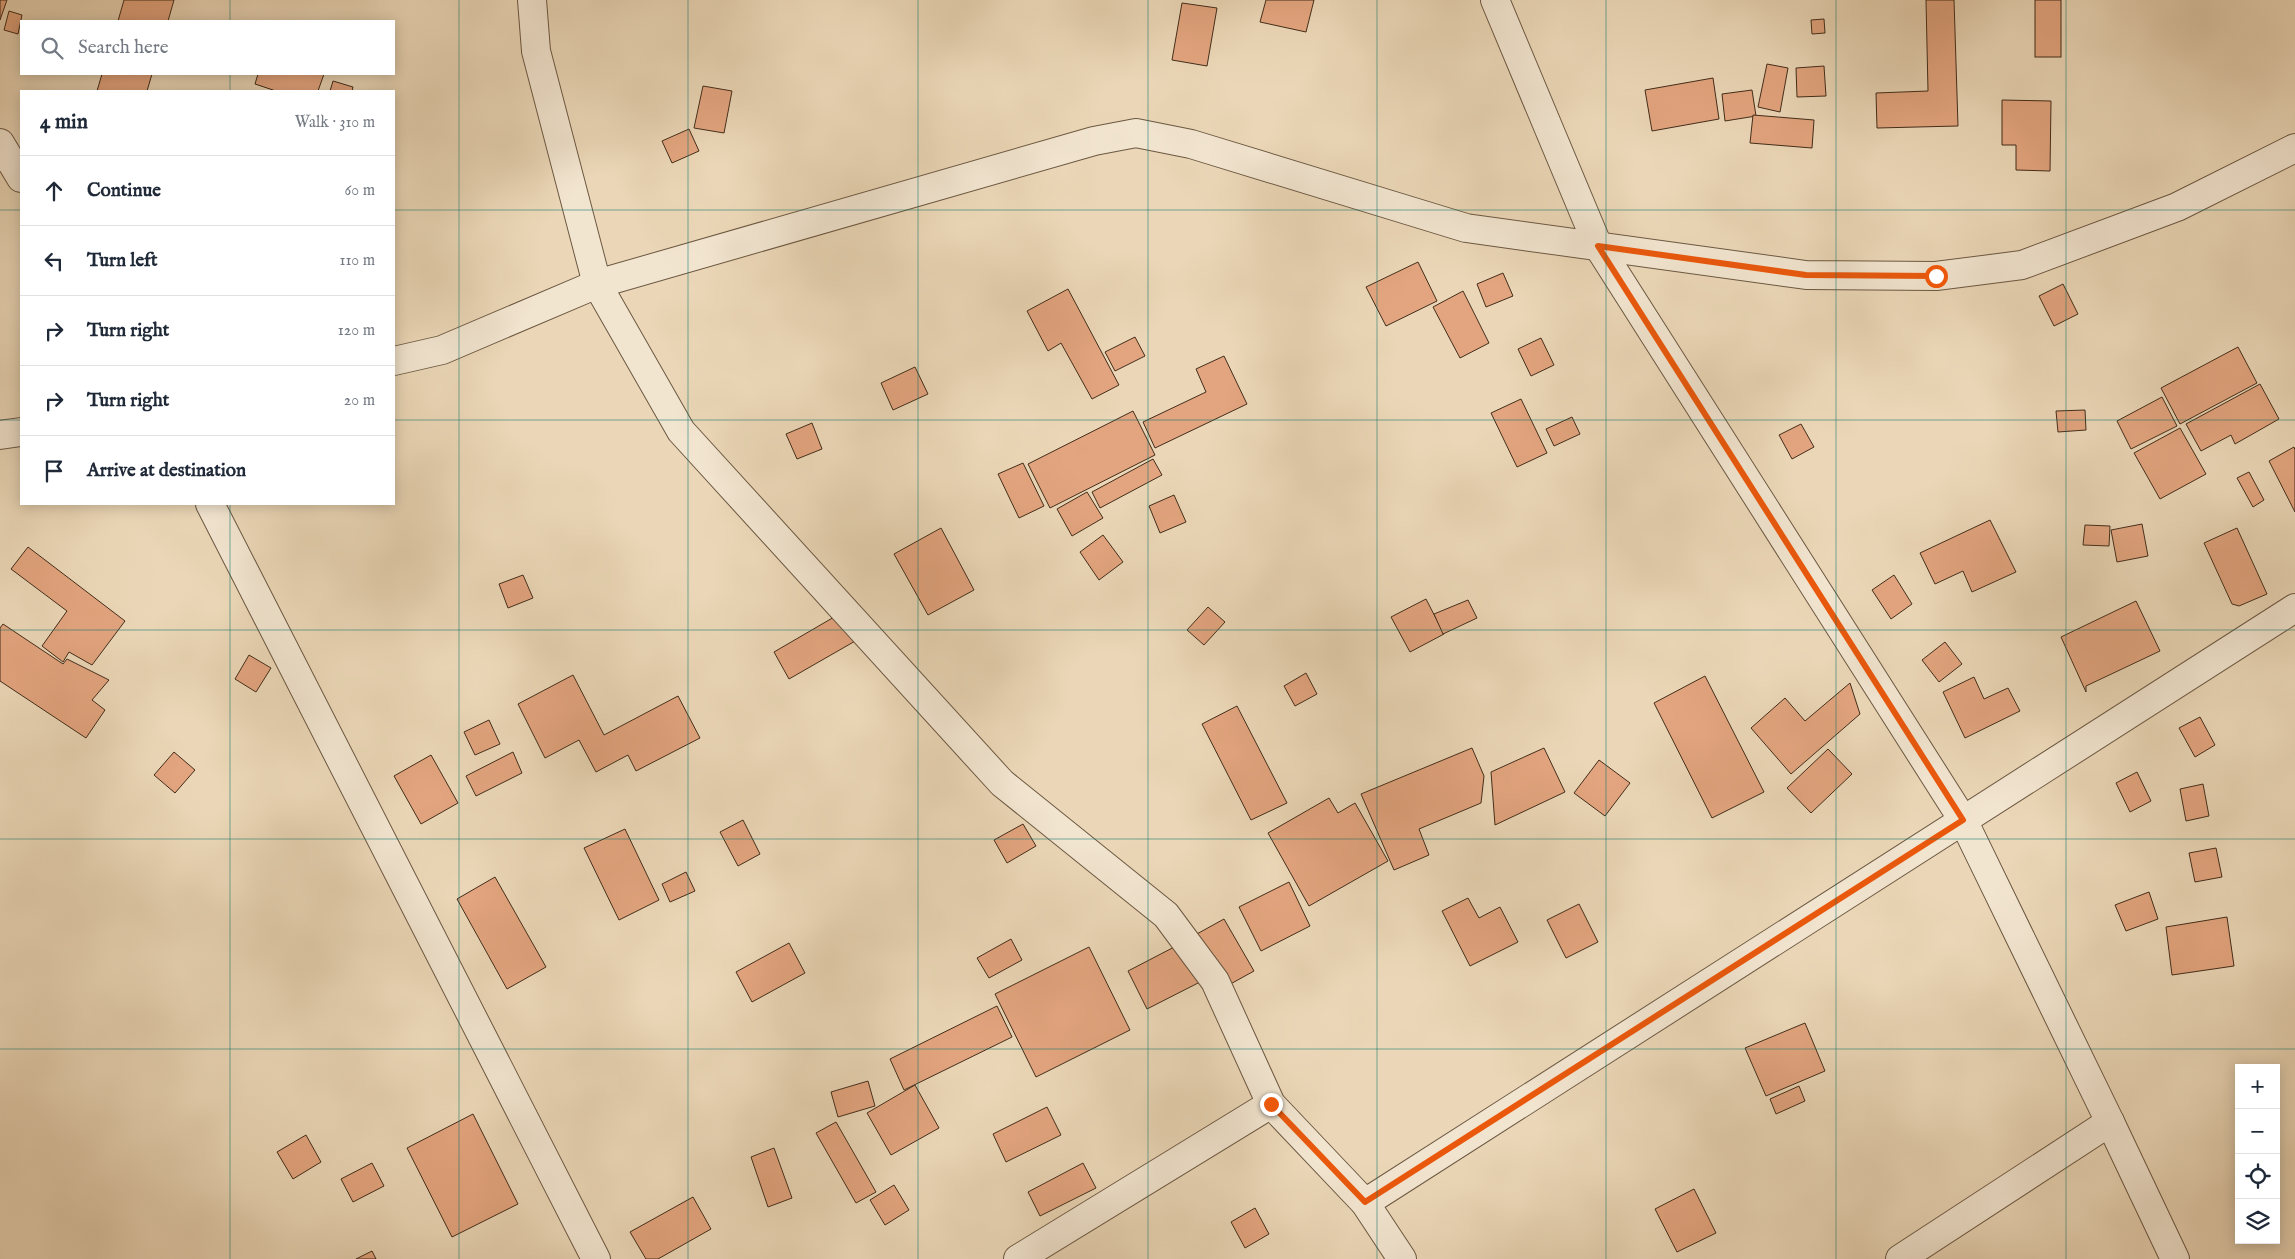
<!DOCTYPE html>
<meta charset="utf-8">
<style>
:root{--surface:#fff;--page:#f2f2f3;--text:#1f2937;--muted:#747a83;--line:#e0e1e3}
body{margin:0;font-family:"IM FELL English",serif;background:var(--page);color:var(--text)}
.controls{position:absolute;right:15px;bottom:15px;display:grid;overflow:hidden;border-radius:0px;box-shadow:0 2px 12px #0003}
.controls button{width:45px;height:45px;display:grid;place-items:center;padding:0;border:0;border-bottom:1px solid var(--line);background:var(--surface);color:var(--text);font:25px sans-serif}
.stop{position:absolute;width:15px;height:15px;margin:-11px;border:4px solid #ea580c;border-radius:50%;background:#fff}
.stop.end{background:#ea580c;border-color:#fff;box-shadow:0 1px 5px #0008}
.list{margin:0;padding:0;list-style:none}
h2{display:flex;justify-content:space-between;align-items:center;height:65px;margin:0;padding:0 20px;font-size:21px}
h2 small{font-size:16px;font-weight:400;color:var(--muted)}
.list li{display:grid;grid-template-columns:32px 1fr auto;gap:15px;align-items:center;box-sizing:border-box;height:70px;padding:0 20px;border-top:1px solid var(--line)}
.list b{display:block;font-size:19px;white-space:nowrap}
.list em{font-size:16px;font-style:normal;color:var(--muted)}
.icon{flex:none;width:28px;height:28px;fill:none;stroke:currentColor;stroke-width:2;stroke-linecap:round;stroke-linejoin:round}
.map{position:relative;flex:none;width:2295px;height:1259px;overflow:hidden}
.search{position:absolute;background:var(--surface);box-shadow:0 2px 12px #0003;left:20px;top:20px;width:375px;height:55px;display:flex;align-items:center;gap:12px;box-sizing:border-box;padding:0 18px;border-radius:0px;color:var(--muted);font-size:19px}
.panel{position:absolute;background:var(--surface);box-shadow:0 2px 12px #0003;left:20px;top:90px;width:375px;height:415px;border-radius:0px}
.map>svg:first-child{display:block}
</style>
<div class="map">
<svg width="2295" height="1259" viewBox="0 0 2295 1259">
<rect width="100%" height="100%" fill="#ebd7b7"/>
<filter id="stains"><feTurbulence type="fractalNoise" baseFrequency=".004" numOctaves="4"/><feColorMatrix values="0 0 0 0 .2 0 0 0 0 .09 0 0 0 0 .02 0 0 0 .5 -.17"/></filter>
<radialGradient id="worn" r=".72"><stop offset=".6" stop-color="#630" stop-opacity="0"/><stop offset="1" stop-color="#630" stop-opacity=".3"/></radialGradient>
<!-- building -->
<g fill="#e3a57f" stroke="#422d1b">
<path d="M0,0H7L0,20Z"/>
<path d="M124,0H174L168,21H118Z"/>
<path d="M1266,0H1314L1306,32L1260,22Z"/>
<path d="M1926,0H1954L1958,126L1877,128L1876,93L1928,91Z"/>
<rect x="2035" y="0" width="26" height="57"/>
<path d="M1182,3L1217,8L1207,66L1172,60Z"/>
<path d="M9,11L22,15L18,34L4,30Z"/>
<path d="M1824,19L1825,33L1812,34L1811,20Z"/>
<path d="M1767,64L1788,68L1780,112L1758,107Z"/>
<path d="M1824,66L1826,96L1797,97L1796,68Z"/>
<path d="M102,74H152L147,91H97Z"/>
<path d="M258,74H324L318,91H276L255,84Z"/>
<path d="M1713,78L1719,119L1652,131L1645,90Z"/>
<path d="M333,81L353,87L352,91H330Z"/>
<path d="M703,86L732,91L724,133L694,128Z"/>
<path d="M1752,90L1756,116L1725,121L1722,94Z"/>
<path d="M2002,100L2051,101L2050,171L2016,170V145H2002Z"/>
<path d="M1753,115L1814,120L1812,148L1750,143Z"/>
<path d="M689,129L699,151L672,163L662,141Z"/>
<path d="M1418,262L1437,301L1386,326L1366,287Z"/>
<path d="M1503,273L1513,296L1486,307L1477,284Z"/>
<path d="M2063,284L2078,314L2054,326L2039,296Z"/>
<path d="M1068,289L1119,385L1092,399L1061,343L1048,351L1027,311Z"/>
<path d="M1463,291L1489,343L1460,358L1433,307Z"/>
<path d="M1135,337L1145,356L1115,371L1105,352Z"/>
<path d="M1541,338L1554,365L1531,376L1518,349Z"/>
<path d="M2238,347L2257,383L2180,424L2161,388Z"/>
<path d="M1224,356L1247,404L1155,448L1143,422L1206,392L1196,369Z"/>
<path d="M915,367L928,394L893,410L881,383Z"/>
<path d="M2260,384L2279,419L2235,444L2231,435L2201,451L2186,424Z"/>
<path d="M2162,397L2177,426L2131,449L2117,421Z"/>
<path d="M1521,399L1547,453L1517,467L1491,413Z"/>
<path d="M2085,410L2086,430L2058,432L2056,411Z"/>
<path d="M1133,411L1155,455L1050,508L1028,464Z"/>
<path d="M1572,417L1580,434L1554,446L1546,429Z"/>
<path d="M812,423L822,449L797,459L786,434Z"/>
<path d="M1801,424L1814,447L1792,459L1779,435Z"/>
<path d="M2180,428L2206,474L2160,499L2134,453Z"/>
<path d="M2294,447L2295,450V512L2269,461Z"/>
<path d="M1153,459L1162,475L1100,508L1092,492Z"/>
<path d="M1023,463L1044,506L1019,518L998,474Z"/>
<path d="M2249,472L2264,500L2253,507L2237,478Z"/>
<path d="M1087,492L1103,518L1072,536L1057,509Z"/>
<path d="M1174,495L1186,522L1160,533L1149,506Z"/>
<path d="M1990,520L2016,572L1972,592L1963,571L1935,584L1920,553Z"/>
<path d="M2142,524L2148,556L2117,562L2111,530Z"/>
<path d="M2085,525L2110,526L2109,546L2083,545Z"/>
<path d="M941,528L974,590L928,615L894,554Z"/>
<path d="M2237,528L2267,594L2239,606L2232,604L2204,543Z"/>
<path d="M1103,535L1123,562L1099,580L1080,552Z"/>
<path d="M28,547L125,621L92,665L69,652L63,662L42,646L67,611L11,569Z"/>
<path d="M523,575L533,598L508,608L499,584Z"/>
<path d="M1894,575L1912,604L1891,619L1872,590Z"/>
<path d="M1426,599L1444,634L1410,652L1391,617Z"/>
<path d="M1468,600L1477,618L1443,634L1434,614Z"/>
<path d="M2136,601L2160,651L2086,686V692L2061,637Z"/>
<path d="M1208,607L1225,622L1204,645L1187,630Z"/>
<path d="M841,613L857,640L789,679L774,652Z"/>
<path d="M3,624L63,664L67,659L109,680L92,700L105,710L86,738L0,681V628Z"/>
<path d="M1945,642L1962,664L1939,682L1922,660Z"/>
<path d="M249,655L271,668L256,692L235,679Z"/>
<path d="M1306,673L1317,694L1295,706L1284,686Z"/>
<path d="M573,675L604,735L678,696L700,738L636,771L628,755L596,772L579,740L545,758L518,704Z"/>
<path d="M1705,676L1764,792L1712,818L1654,703Z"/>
<path d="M1974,677L1984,699L2008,688L2020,711L1965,738L1943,692Z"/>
<path d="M1850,683L1860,714L1791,774L1751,728L1785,698L1805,721Z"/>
<path d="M1237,706L1287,803L1251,820L1202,724Z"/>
<path d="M2200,717L2215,745L2195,757L2179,728Z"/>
<path d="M489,720L500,744L475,755L464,732Z"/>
<path d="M1472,748L1484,776L1481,803L1419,829L1429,855L1394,870L1361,794Z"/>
<path d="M1544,748L1565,792L1495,825L1491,772Z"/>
<path d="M1828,749L1852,774L1811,813L1787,788Z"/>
<path d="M174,752L195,770L175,793L154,775Z"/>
<path d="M513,752L522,773L476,796L466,776Z"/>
<path d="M431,755L458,803L421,824L394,776Z"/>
<path d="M1599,760L1630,783L1605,816L1574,793Z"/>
<path d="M2137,772L2151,801L2130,812L2116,783Z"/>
<path d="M2203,784L2209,816L2186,821L2180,789Z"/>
<path d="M1329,798L1338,813L1355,803L1388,861L1309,906L1268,833Z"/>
<path d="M743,820L760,854L738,866L720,832Z"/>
<path d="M1023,824L1036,846L1007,863L994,840Z"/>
<path d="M625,829L659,900L619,920L584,848Z"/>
<path d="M2216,848L2222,877L2195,882L2189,853Z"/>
<path d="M686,872L695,891L670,902L662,884Z"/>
<path d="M495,877L546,967L507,989L457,899Z"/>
<path d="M1289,882L1310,926L1261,951L1239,907Z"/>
<path d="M2149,892L2158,919L2126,931L2115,905Z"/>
<path d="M1468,898L1479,918L1500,907L1518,942L1470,966L1442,911Z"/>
<path d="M1579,904L1598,942L1566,958L1547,920Z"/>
<path d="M2227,917L2234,966L2172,975L2166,927Z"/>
<path d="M1224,919L1254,971L1225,987L1195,935Z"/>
<path d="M1011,939L1022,960L989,978L977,958Z"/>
<path d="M789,943L805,973L752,1002L736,972Z"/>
<path d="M1180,944L1200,982L1147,1009L1128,971Z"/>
<path d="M1089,947L1130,1030L1036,1077L995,994Z"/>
<path d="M997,1006L1012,1037L904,1090L890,1059Z"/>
<path d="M1805,1023L1825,1071L1766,1096L1745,1048Z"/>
<path d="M868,1081L875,1106L838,1117L831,1092Z"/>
<path d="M915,1085L939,1128L891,1155L867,1113Z"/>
<path d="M1799,1086L1805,1101L1776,1114L1770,1099Z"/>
<path d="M1047,1107L1061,1135L1006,1162L993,1134Z"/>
<path d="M473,1114L518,1204L452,1237L407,1148Z"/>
<path d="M836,1122L876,1192L856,1203L816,1133Z"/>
<path d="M306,1135L321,1162L293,1179L277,1152Z"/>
<path d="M774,1148L792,1198L768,1207L751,1157Z"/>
<path d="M372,1163L384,1186L353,1202L341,1179Z"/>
<path d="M1083,1163L1096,1188L1040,1216L1028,1192Z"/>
<path d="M894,1185L909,1210L885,1225L870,1200Z"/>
<path d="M1694,1189L1716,1233L1677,1252L1655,1209Z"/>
<path d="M693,1197L711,1229L658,1259H646L630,1232Z"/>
<path d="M1255,1208L1269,1234L1245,1248L1231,1222Z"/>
<path d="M372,1251L376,1259H356Z"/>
</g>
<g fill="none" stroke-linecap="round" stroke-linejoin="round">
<defs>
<g id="minor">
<path d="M532,0L536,51L597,284L681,431L1002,783L1166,915L1215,981L1271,1104L1365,1203L1402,1259"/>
<path d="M1495,0L1598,246L1963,820L2110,1122"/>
<path d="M0,143L21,178"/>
<path d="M394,361L442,350L597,284L1094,141L1136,133L1191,144L1466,228L1806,275L1936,276L2022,265L2177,207L2295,148"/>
<path d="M0,435L21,432"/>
<path d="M210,504L596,1259"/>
<path d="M1365,1203L2295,608"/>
<path d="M1018,1259L1271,1104"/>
<path d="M1900,1259L2110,1122L2175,1259"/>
</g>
</defs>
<!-- minor casing -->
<use href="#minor" stroke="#6c5842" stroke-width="30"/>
<!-- minor -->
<use href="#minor" stroke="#f2e5d0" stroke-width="28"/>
</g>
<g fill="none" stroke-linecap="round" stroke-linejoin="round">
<!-- route -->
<path stroke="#ea580c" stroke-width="6" d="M1271,1104L1365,1202L1963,820L1598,246L1806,275L1936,276"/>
</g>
<!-- grid -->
<path fill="none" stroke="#0f766e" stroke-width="1" stroke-opacity="0.55" d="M230,0V21M459,0V1259M688,0V1259M918,0V1259M1148,0V1259M1377,0V1259M1606,0V1259M1836,0V1259M2066,0V1259M230,74V91M0,210H21M394,210H2295M0,420H21M394,420H2295M230,504V1259M0,630H2295M0,839H2295M0,1049H2295"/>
<rect width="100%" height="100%" filter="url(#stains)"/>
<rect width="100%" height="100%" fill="url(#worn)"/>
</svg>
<div class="controls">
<button>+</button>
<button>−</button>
<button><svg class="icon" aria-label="locate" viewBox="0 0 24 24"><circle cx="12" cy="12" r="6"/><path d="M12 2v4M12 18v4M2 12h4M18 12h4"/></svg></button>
<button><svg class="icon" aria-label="layers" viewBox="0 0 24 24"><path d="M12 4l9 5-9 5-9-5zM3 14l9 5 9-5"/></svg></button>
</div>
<div class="stop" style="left:1936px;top:276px"></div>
<div class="stop end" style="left:1271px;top:1104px"></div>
<div class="search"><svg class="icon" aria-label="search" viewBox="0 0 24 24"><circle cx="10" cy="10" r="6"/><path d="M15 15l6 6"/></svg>Search here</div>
<section class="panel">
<h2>4 min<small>Walk · 310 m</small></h2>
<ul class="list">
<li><svg class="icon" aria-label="ahead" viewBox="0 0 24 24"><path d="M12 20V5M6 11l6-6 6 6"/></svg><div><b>Continue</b></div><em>60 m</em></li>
<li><svg class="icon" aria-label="left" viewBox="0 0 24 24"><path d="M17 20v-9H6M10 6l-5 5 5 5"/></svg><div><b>Turn left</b></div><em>110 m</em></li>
<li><svg class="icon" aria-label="right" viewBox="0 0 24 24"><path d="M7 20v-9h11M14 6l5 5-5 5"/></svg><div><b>Turn right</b></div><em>120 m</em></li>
<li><svg class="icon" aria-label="right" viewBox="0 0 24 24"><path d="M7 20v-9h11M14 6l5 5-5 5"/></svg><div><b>Turn right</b></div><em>20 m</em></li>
<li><svg class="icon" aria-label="arrive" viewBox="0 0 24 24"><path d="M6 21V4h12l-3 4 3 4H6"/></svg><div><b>Arrive at destination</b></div></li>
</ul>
</section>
</div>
